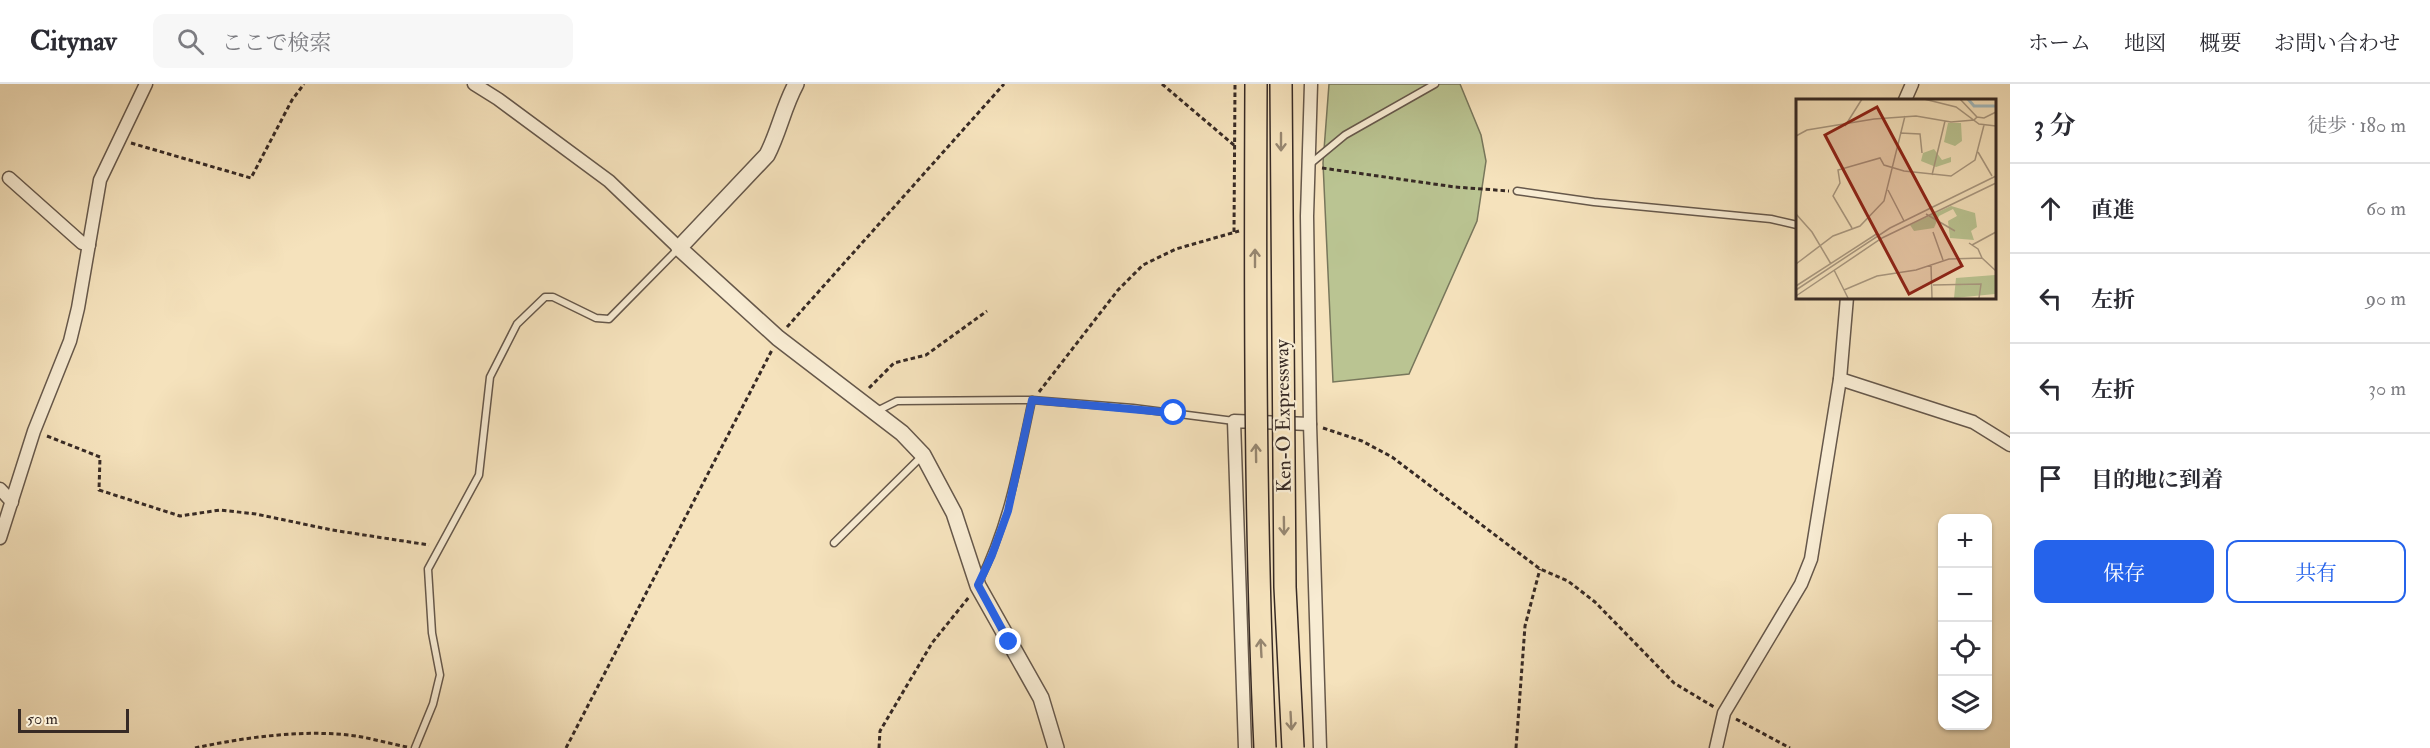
<!DOCTYPE html>
<html lang="ja">
<meta charset="utf-8">
<style>
:root{--surface:#fff;--page:#f7f7f7;--text:#2b2b33;--muted:#7c7c81;--line:#e1e1e2;--accent:#2563eb}
body{margin:0;font-family:"IM FELL Double Pica","Noto Serif JP",serif;background:var(--page);color:var(--text)}
.controls{position:absolute;right:18px;bottom:18px;display:grid;overflow:hidden;border-radius:12px;box-shadow:0 2px 4px #0004}
.controls button{width:54px;height:54px;display:grid;place-items:center;padding:0;border:0;border-bottom:2px solid var(--line);background:var(--surface);color:var(--text);font:30px sans-serif}
.scale{position:absolute;left:18px;bottom:15px;width:111px;box-sizing:border-box;padding-left:6px;border:3px solid #372a25;border-top:0;font-size:16px;line-height:21px;white-space:nowrap;color:#372a25;-webkit-text-stroke:4px #f8ecd3;paint-order:stroke}
.stop{position:absolute;width:18px;height:18px;margin:-14px;border:4px solid #2563eb;border-radius:50%;background:#fff}
.stop.end{background:#2563eb;border-color:#fff;box-shadow:0 2px 6px #0008}
.list{margin:0;padding:0;list-style:none}
h2{display:flex;justify-content:space-between;align-items:center;height:78px;margin:0;padding:0 24px;font-size:26px}
h2 small{font-size:20px;font-weight:400;color:var(--muted)}
.list li{display:grid;grid-template-columns:39px 1fr auto;gap:18px;align-items:center;box-sizing:border-box;height:90px;padding:0 24px;border-top:2px solid var(--line)}
.list b{display:block;font-size:22px;white-space:nowrap}
.list em{font-size:20px;font-style:normal;color:var(--muted)}
.actions{display:flex;gap:12px;padding:18px 24px}
.actions a{flex:1;padding:14px 0;border:2px solid var(--accent);border-radius:12px;text-align:center;font-size:21px;color:var(--accent)}
.actions .main{background:var(--accent);color:#fff}
.icon{flex:none;width:33px;height:33px;fill:none;stroke:currentColor;stroke-width:2;stroke-linecap:round;stroke-linejoin:round}
.map{position:relative;flex:none;width:2010px;height:664px;overflow:hidden}
header{display:flex;align-items:center;gap:36px;box-sizing:border-box;height:84px;padding:0 30px;background:var(--surface);border-bottom:2px solid var(--line)}
header strong{font-size:28px}
nav{display:flex;gap:33px;margin-inline-start:auto;font-size:21px}
.search{width:420px;height:54px;background:var(--page);display:flex;align-items:center;gap:15px;box-sizing:border-box;padding:0 21px;border-radius:12px;color:var(--muted);font-size:22px}
main{display:flex}
aside{flex:1;background:var(--surface)}
.map>svg:first-child{display:block}
</style>
<header>
<strong>Citynav</strong>
<div class="search"><svg class="icon" aria-label="search" viewBox="0 0 24 24"><circle cx="10" cy="10" r="6"/><path d="M15 15l6 6"/></svg>ここで検索</div>
<nav><a>ホーム</a><a>地図</a><a>概要</a><a>お問い合わせ</a></nav>
</header>
<main>
<div class="map">
<svg width="2010" height="664" viewBox="0 0 2010 664">
<rect width="100%" height="100%" fill="#f5e2bc"/>
<filter id="stains"><feTurbulence type="fractalNoise" baseFrequency=".00333" numOctaves="4"/><feColorMatrix values="0 0 0 0 .2 0 0 0 0 .09 0 0 0 0 .02 0 0 0 .5 -.17"/></filter>
<radialGradient id="worn" r=".72"><stop offset=".6" stop-color="#630" stop-opacity="0"/><stop offset="1" stop-color="#630" stop-opacity=".3"/></radialGradient>
<!-- green -->
<path fill="#bac492" stroke="#78775c" stroke-width="1.5" d="M1329,0H1460L1481,51L1486,77L1477,137L1409,290L1333,298L1323,79Z"/>
<g fill="none" stroke-linecap="round" stroke-linejoin="round">
<defs>
<g id="service">
<path d="M1310,80L1345,51L1435,0"/>
<path d="M1517,107L1594,118L1771,135L1797,141"/>
<path d="M875,328L897,317L1032,316L1133,324L1234,337"/>
<path d="M834,459L923,371"/>
<path d="M979,498C1008,439 1018,381 1032,316"/>
<path d="M415,664L433,620L440,591L432,549L428,485L479,391L490,293L517,240L545,213H553L596,234L609,235L678,165"/>
</g>
<g id="minor">
<path d="M474,0L498,15L609,97L679,164"/>
<path d="M1311,0L1307,132L1310,340L1320,664"/>
<path d="M1905,16L1912,0"/>
<path d="M9,94L82,159L89,161"/>
<path d="M1840,295L1973,338L2010,361"/>
<path d="M0,405L12,418"/>
<path d="M0,454L34,347L70,257L78,224L100,96L146,0"/>
<path d="M1245,664L1234,337L1310,340"/>
<path d="M1716,664L1724,629L1801,500L1811,475L1840,295L1847,213"/>
</g>
<path id="tertiary" d="M796,0C783,24 779,48 767,71L679,164L778,254L902,349L923,371L954,429L978,502L1041,614L1056,664"/>
</defs>
<!-- service casing -->
<use href="#service" stroke="#66584b" stroke-width="9"/>
<!-- minor casing -->
<use href="#minor" stroke="#66584b" stroke-width="15"/>
<!-- tertiary casing -->
<use href="#tertiary" stroke="#66584b" stroke-width="18"/>
<!-- path -->
<g stroke="#372a25" stroke-width="3" stroke-dasharray="4.5 3" stroke-linecap="butt">
<path d="M1162,0L1235,62"/>
<path d="M131,59L251,94L292,16L304,0"/>
<path d="M1322,84L1455,103L1509,107"/>
<path d="M1234,148L1235,0"/>
<path d="M787,243L1004,0"/>
<path d="M869,304L894,279L926,271L987,227"/>
<path d="M1039,308L1118,206L1143,181L1176,165L1239,147"/>
<path d="M1323,344L1362,357L1392,373L1540,485L1568,497L1595,518L1674,599L1714,623"/>
<path d="M47,352L100,373L99,406L180,432L220,426L256,430L332,446L429,461"/>
<path d="M1736,635L1790,664"/>
<path d="M195,664C246,653 310,644 362,653C377,656 392,660 407,663"/>
<path d="M566,664L772,266"/>
<path d="M879,664L880,647L932,559L969,513"/>
<path d="M1516,664L1525,542L1540,485"/>
</g>
<!-- service -->
<use href="#service" stroke="#f8ecd3" stroke-width="6"/>
<!-- minor -->
<use href="#minor" stroke="#f8ecd3" stroke-width="12"/>
<!-- tertiary -->
<use href="#tertiary" stroke="#f8ecd3" stroke-width="15"/>
<defs>
<g id="motorway-bridge">
<path d="M1256,0C1255,222 1255,443 1265,664"/>
<path d="M1281,0L1285,503L1293,664"/>
</g>
</defs>
<!-- motorway-bridge casing -->
<use href="#motorway-bridge" stroke="#372a25" stroke-width="24" stroke-linecap="butt"/>
<!-- motorway-bridge -->
<use href="#motorway-bridge" stroke="#f5e2bc" stroke-width="21"/>
</g>
<!-- one-way arrows -->
<defs><path id="oneway-shaft" d="M-6 0H5M1.5-3L5.5 0L1.5 3" fill="none" stroke-width="1.6" stroke-linecap="round" stroke-linejoin="round" transform="scale(1.5)"/></defs>
<g stroke="#968670">
<use href="#oneway-shaft" transform="translate(1281 58) rotate(90)"/>
<use href="#oneway-shaft" transform="translate(1255 174) rotate(-90)"/>
<use href="#oneway-shaft" transform="translate(1256 369) rotate(-91)"/>
<use href="#oneway-shaft" transform="translate(1284 442) rotate(89)"/>
<use href="#oneway-shaft" transform="translate(1261 564) rotate(-93)"/>
<use href="#oneway-shaft" transform="translate(1291 637) rotate(87)"/>
</g>
<g fill="none" stroke-linecap="round" stroke-linejoin="round">
<!-- route -->
<path stroke="#2563eb" stroke-width="8" d="M1009,558L978,501L992,471L1008,427L1032,316L1174,329"/>
</g>
<g text-anchor="middle" dominant-baseline="central" stroke-width="4.5" stroke-linejoin="round" paint-order="stroke">
<!-- street labels -->
<g font-size="20" fill="#372a25" stroke="#f8ecd3">
<text transform="translate(1283 332) rotate(-91)">Ken-O Expressway</text>
</g>
</g>
<!-- overview -->
<g transform="translate(1796 15)">
<rect width="200" height="200" fill="#f5e2bc"/>
<path d="M152,24H165L166,42L159,47L148,43ZM138,50L146,61L155,58V63L140,68L125,62L127,54ZM155,107L179,114L181,128L175,132L178,141L154,139L152,122L161,117L157,110L143,117L138,129L118,132L114,126ZM199,176V195L158,199L160,179Z" fill="#bac492"/>
<path fill="none" stroke="#a3babd" stroke-width="3" d="M172,0L178,7H200"/>
<path fill="none" stroke="#a99880" stroke-width="1.5" d="M128,0L160,8L183,25L200,27M164,0L181,18L188,19L200,13M49,27L66,0M104,34L124,35L126,54M0,37L11,31L78,20L120,17L155,23L178,21L181,18M182,53L196,77M136,76L149,22M92,91L108,122M0,115L16,133L35,165M130,115L159,132M56,129L37,97L44,84L42,71L84,59L88,66L108,72L155,77L179,61L188,26M137,133L147,161M173,144L182,150L186,159M176,146L200,133M0,165L37,137L64,127L88,102L109,17M135,166L136,199M38,171L52,199M137,186L185,185L183,199M0,187L82,134M0,191L94,129L200,77M48,191L81,177L120,171L153,160L186,159L200,172M0,197L86,139L200,84"/>
<path fill="#8f2418" fill-opacity="0.15" stroke="#8f2418" stroke-width="3" d="M81,8L166,167L113,195L29,36Z"/>
<rect width="200" height="200" fill="none" stroke="#372a25" stroke-width="3"/>
</g>
<rect width="100%" height="100%" filter="url(#stains)"/>
<rect width="100%" height="100%" fill="url(#worn)"/>
</svg>
<div class="controls">
<button>+</button>
<button>−</button>
<button><svg class="icon" aria-label="locate" viewBox="0 0 24 24"><circle cx="12" cy="12" r="6"/><path d="M12 2v4M12 18v4M2 12h4M18 12h4"/></svg></button>
<button><svg class="icon" aria-label="layers" viewBox="0 0 24 24"><path d="M12 4l9 5-9 5-9-5zM3 14l9 5 9-5"/></svg></button>
</div>
<div class="scale">50 m</div>
<div class="stop" style="left:1174px;top:329px"></div>
<div class="stop end" style="left:1009px;top:558px"></div>
</div>
<aside>
<h2>3 分<small>徒歩 · 180 m</small></h2>
<ul class="list">
<li><svg class="icon" aria-label="ahead" viewBox="0 0 24 24"><path d="M12 20V5M6 11l6-6 6 6"/></svg><div><b>直進</b></div><em>60 m</em></li>
<li><svg class="icon" aria-label="left" viewBox="0 0 24 24"><path d="M17 20v-9H6M10 6l-5 5 5 5"/></svg><div><b>左折</b></div><em>90 m</em></li>
<li><svg class="icon" aria-label="left" viewBox="0 0 24 24"><path d="M17 20v-9H6M10 6l-5 5 5 5"/></svg><div><b>左折</b></div><em>30 m</em></li>
<li><svg class="icon" aria-label="arrive" viewBox="0 0 24 24"><path d="M6 21V4h12l-3 4 3 4H6"/></svg><div><b>目的地に到着</b></div></li>
</ul>
<div class="actions"><a class="main">保存</a><a>共有</a></div>
</aside>
</main>
